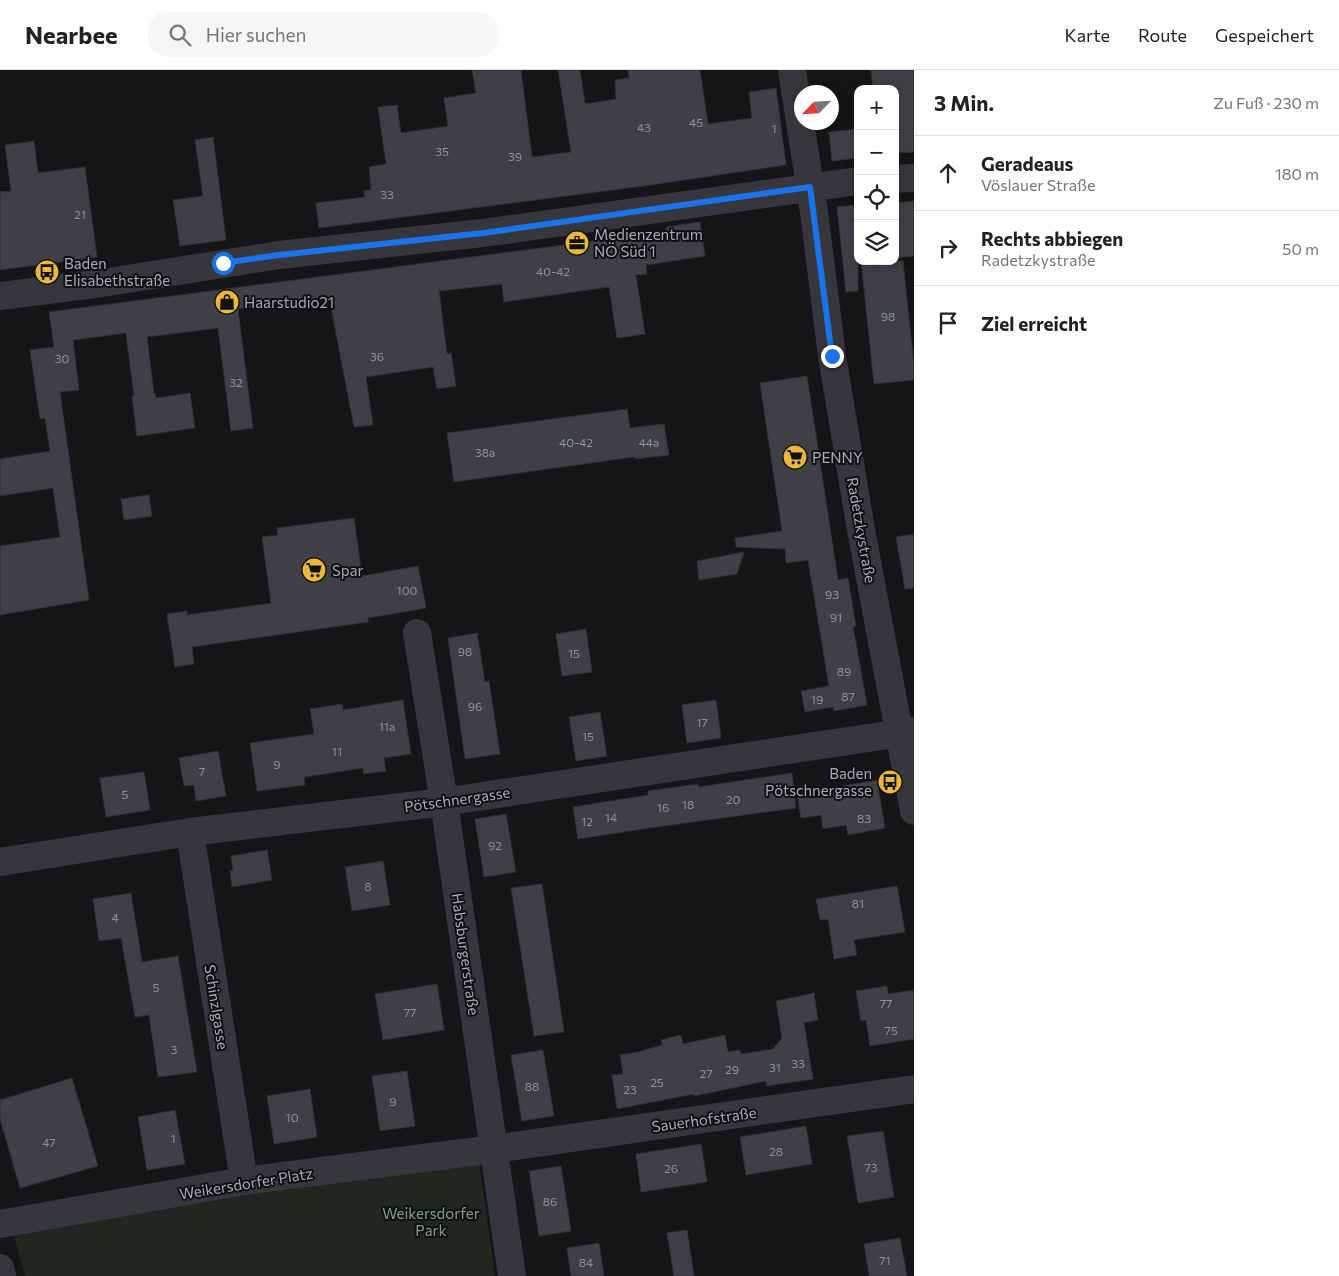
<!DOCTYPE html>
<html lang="de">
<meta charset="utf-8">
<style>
:root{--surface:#fff;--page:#f6f6f6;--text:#222;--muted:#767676;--line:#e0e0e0}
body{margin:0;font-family:Commissioner,sans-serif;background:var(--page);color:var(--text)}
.controls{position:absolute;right:15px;top:15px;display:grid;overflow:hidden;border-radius:10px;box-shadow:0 2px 12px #0003}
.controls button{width:45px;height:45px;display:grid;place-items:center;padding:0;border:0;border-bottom:1px solid var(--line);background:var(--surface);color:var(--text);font:25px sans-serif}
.compass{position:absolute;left:794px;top:15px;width:45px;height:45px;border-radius:50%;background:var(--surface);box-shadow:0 2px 12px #0003;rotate:245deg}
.stop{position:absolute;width:15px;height:15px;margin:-11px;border:4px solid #1a73e8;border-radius:50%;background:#fff}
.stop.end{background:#1a73e8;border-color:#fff;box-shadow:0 1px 5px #0008}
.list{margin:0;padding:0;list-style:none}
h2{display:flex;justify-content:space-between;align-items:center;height:65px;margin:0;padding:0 20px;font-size:21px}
h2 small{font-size:16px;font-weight:400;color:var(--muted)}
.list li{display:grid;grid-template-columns:32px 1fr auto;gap:15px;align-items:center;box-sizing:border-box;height:75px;padding:0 20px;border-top:1px solid var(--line)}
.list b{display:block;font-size:19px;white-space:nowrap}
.list p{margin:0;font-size:16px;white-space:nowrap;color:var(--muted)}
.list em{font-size:16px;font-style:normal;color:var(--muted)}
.icon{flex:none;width:28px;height:28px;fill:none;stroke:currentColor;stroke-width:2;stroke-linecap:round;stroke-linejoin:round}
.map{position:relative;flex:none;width:914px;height:1206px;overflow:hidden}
header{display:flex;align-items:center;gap:30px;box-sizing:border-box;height:70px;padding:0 25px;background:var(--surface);border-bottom:1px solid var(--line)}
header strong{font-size:24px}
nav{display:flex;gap:28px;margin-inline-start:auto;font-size:18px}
.search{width:350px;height:45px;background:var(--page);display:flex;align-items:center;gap:12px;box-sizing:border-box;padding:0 18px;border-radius:20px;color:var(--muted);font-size:19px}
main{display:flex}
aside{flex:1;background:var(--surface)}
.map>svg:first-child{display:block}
</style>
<header>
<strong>Nearbee</strong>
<div class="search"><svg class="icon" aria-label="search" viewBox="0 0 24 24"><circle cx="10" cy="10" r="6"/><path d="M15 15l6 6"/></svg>Hier suchen</div>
<nav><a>Karte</a><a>Route</a><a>Gespeichert</a></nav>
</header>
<main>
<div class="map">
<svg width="914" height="1206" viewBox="0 0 914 1206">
<rect width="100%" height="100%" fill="#151517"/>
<!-- green -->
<path fill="#202721" d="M479,1090L495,1206H25L12,1157Z"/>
<!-- building -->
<g fill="#3f4044" stroke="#302f33">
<path d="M472,0H521L532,87L571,82L558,0H580L585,34L616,29L615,10L629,8L628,0H700L708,54L752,48L749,22L776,18L786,95L644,116L319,158L316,133L365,127L364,121L371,120L369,97L386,94L378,37L397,35L401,63L448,56L444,28L476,23Z"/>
<path d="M871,0H914V82L895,83V19H873Z"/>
<path d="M858,59V88L832,91L829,62Z"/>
<path d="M213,67L226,170L180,176L173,130L203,126L195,70Z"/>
<path d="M34,71L38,103L85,97L97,187L0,200V122L11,121L5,75Z"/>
<path d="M914,131V186L895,188V133Z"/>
<path d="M858,135V221L846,222L837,137Z"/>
<path d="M700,152L705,186L646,195L647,204L636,205L645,264L617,268L609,217L504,232L502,214L439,221L447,284L451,283L456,316L437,319L433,297L366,307L373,355L354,357L329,227L238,239L253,358L231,361L218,258L147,267L154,324L155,323L156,328L190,323L195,358L137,366L132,327L134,326L126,263L73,270L79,320L60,322L89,530L0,545V476L60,467L53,418L0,426V389L50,381L45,348L40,349L30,280L54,277L49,242L602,170L667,160V157Z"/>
<path d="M861,191H903L914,296V310L874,314Z"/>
<path d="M807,306L838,510L848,508L856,556H853L867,635L834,641L833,637L805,642L801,621L829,616L808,490L786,493L785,479L736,477L735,468L782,461L760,313Z"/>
<path d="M627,339L630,358L664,354L669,385L635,389L634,387L454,412L447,363Z"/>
<path d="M149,425L152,446L124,450L121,429Z"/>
<path d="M354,448L362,506L418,496L426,538L368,548V552L192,577L194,594L175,597L167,544L187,541V545L271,533L262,467L278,465L277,458Z"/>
<path d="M914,464V518L905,519L896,467Z"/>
<path d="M744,482L737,504L699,510L697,491Z"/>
<path d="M586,559L592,602L562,606L556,564Z"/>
<path d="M477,563L485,612L489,611L500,684L465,689L448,568Z"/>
<path d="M403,630L411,684L384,688L386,701L364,704L363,698L304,707L305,715L257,721L250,673L314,664L310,639L342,634L343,640Z"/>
<path d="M716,630L721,668L687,673L682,635Z"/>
<path d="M600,642L607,686L576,691L569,647Z"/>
<path d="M218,681L226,726L196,731L194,715L184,716L179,688Z"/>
<path d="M144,702L150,740L106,747L100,708Z"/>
<path d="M792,703L796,738L649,758L578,769L573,737L648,725V721L698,714V717Z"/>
<path d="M877,710L885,758L848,765L846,755L823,759L821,745L801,748L797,724Z"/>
<path d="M506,744L516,802L484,807L475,749Z"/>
<path d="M267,780L272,810L232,817L230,801L233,800L231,786Z"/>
<path d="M383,791L390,835L352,841L345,797Z"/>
<path d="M542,814L564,962L534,966L511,818Z"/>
<path d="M897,816L905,862L854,870L857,885L834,889L828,849L820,850L816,829Z"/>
<path d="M131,823L142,892L178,886L197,1002L158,1007L149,945L135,947L121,868L99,871L93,829Z"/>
<path d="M437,914L444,960L383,970L375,924Z"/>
<path d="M887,916L888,924L914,920V969L870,976L866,950L861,951L856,921Z"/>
<path d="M814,923L818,950L804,953L813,1009L767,1016L766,1011L694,1026V1024L617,1039L612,1005L623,1004L620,985L638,982L662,975L661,970L681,965L683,974L725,965L728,982L740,980L741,984L773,979L782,968L776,931Z"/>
<path d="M543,980L554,1046L522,1051L511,985Z"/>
<path d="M407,1001L415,1056L380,1061L372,1006Z"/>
<path d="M72,1008L98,1096L20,1118L0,1049V1030Z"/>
<path d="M310,1019L317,1067L274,1074L267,1026Z"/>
<path d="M175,1040L185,1094L147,1100L138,1047Z"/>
<path d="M806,1056L812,1094L746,1105L740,1067Z"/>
<path d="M883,1061L894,1127L858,1133L847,1066Z"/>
<path d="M701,1074L707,1112L641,1122L636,1084Z"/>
<path d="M561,1096L571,1161L539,1166L529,1101Z"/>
<path d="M687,1160L694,1206H674L667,1163Z"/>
<path d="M900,1168L907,1206H869L864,1174Z"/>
<path d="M599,1173L604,1206H571L567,1178Z"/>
</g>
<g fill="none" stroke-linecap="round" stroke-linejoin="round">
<!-- minor -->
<g stroke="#36373c" stroke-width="28">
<path d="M792,0L814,142L832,286L861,460L914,741"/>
<path d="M895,109L914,108"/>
<path d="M0,226L102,213L279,185L483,163L858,111"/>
<path d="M417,563L444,732L512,1206"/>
<path d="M190,762L244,1111"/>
<path d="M0,792L190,762L444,732L914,661"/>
<path d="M0,1154L244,1111L494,1079L914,1019"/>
<path d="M0,1198L2,1206"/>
</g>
</g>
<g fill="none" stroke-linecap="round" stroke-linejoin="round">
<!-- route -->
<path stroke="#1a73e8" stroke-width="6" d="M223,193L279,185L483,163L810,117L832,286"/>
</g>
<!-- icons -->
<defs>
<symbol id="office-disc" viewBox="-11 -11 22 22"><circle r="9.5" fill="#ebb839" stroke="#101012"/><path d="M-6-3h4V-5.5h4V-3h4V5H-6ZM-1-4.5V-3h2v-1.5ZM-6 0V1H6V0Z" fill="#111"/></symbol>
<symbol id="bus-disc" viewBox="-11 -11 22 22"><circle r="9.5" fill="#ebb839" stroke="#101012"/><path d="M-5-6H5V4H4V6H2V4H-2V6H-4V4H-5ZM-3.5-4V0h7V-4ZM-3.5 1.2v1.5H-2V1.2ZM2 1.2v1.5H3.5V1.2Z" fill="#111"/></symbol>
<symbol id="shop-disc" viewBox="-11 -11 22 22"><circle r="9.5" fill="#ebb839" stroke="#101012"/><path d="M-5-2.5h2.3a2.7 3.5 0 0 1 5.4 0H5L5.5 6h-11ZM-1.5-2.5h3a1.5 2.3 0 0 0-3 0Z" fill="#111"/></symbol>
<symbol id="supermarket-disc" viewBox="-11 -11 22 22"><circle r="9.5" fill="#ebb839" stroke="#101012"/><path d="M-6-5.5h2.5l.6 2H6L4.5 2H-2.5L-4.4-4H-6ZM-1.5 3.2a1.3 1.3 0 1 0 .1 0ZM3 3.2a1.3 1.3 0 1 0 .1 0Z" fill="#111"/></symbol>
</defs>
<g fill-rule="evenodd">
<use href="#office-disc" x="563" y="159" width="28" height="28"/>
<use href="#bus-disc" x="33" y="188" width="28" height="28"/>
<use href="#shop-disc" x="213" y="218" width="28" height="28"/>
<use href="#supermarket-disc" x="781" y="373" width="28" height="28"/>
<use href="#supermarket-disc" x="300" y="486" width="28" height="28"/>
<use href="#bus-disc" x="876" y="698" width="28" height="28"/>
</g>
<g text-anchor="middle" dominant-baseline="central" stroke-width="4" stroke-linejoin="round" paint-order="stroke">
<!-- number labels -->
<g font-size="12" fill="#8e919a">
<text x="696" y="52">45</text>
<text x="644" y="57">43</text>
<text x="774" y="58">1</text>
<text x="442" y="81">35</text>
<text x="515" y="86">39</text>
<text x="387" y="124">33</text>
<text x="80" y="144">21</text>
<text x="553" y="201">40-42</text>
<text x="888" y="246">98</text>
<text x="377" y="286">36</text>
<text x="62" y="288">30</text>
<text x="236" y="312">32</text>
<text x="576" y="372">40-42</text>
<text x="649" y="372">44a</text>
<text x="485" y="382">38a</text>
<text x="407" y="520">100</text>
<text x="832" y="524">93</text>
<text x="836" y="547">91</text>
<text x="465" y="581">98</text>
<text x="574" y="583">15</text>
<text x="844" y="601">89</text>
<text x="848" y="626">87</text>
<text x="817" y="629">19</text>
<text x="475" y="636">96</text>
<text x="702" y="652">17</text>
<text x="387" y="656">11a</text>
<text x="588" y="666">15</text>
<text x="337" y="681">11</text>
<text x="277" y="694">9</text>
<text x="202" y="701">7</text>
<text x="125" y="724">5</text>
<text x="733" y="729">20</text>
<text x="688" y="734">18</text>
<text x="663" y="737">16</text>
<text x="611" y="747">14</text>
<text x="864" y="748">83</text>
<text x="587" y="751">12</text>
<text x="495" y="775">92</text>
<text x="368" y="816">8</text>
<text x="858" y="833">81</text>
<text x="115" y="847">4</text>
<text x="156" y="917">5</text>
<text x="886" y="933">77</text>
<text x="410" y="942">77</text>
<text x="891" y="960">75</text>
<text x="174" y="979">3</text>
<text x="798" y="993">33</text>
<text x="775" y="997">31</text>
<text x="732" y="999">29</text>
<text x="706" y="1003">27</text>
<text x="657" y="1012">25</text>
<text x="532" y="1016">88</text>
<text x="630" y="1019">23</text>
<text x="393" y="1031">9</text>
<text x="292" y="1047">10</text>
<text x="173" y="1068">1</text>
<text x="49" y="1072">47</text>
<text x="776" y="1081">28</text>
<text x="871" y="1097">73</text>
<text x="671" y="1098">26</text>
<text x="550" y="1131">86</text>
<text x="885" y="1190">71</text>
<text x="586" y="1192">84</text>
</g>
<!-- poi labels -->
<g font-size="15" fill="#a8acb7" stroke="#101012" text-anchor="start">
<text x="594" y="164">Medienzentrum<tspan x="594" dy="17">NÖ Süd 1</tspan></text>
<text x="64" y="193">Baden<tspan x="64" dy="17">Elisabethstraße</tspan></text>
<text x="244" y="232">Haarstudio21</text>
<text x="812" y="387">PENNY</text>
<text x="332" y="500">Spar</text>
<text x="872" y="703" text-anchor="end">Baden<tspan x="872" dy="17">Pötschnergasse</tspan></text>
</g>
<!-- street labels -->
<g font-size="15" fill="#a8acb7" stroke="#101012">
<text transform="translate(862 460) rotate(80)">Radetzkystraße</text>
<text transform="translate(457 729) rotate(-8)">Pötschnergasse</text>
<text transform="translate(466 884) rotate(82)">Habsburgerstraße</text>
<text transform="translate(217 937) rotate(81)">Schinzlgasse</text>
<text transform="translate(704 1049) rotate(-8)">Sauerhofstraße</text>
<text transform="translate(246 1113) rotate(-9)">Weikersdorfer Platz</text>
</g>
<!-- park labels -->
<g font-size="15" fill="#7fa183" stroke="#101012">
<text x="431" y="1143">Weikersdorfer<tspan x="431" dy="17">Park</tspan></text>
</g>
</g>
</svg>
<div class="controls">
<button>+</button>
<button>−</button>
<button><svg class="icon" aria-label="locate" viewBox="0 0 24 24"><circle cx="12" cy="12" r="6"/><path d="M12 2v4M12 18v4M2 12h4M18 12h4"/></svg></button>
<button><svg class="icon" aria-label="layers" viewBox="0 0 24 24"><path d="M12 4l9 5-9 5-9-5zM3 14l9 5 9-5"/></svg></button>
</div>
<svg class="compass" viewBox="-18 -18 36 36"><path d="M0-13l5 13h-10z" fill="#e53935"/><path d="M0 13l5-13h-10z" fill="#767676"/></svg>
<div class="stop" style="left:223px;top:193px"></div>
<div class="stop end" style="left:832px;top:286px"></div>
</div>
<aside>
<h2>3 Min.<small>Zu Fuß · 230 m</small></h2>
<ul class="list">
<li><svg class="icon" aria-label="ahead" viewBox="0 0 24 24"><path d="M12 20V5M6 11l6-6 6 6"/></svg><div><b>Geradeaus</b><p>Vöslauer Straße</p></div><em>180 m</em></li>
<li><svg class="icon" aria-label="right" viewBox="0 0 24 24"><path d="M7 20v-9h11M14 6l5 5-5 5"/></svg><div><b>Rechts abbiegen</b><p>Radetzkystraße</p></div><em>50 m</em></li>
<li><svg class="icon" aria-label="arrive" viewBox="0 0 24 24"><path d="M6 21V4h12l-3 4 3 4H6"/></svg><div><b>Ziel erreicht</b></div></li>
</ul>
</aside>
</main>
